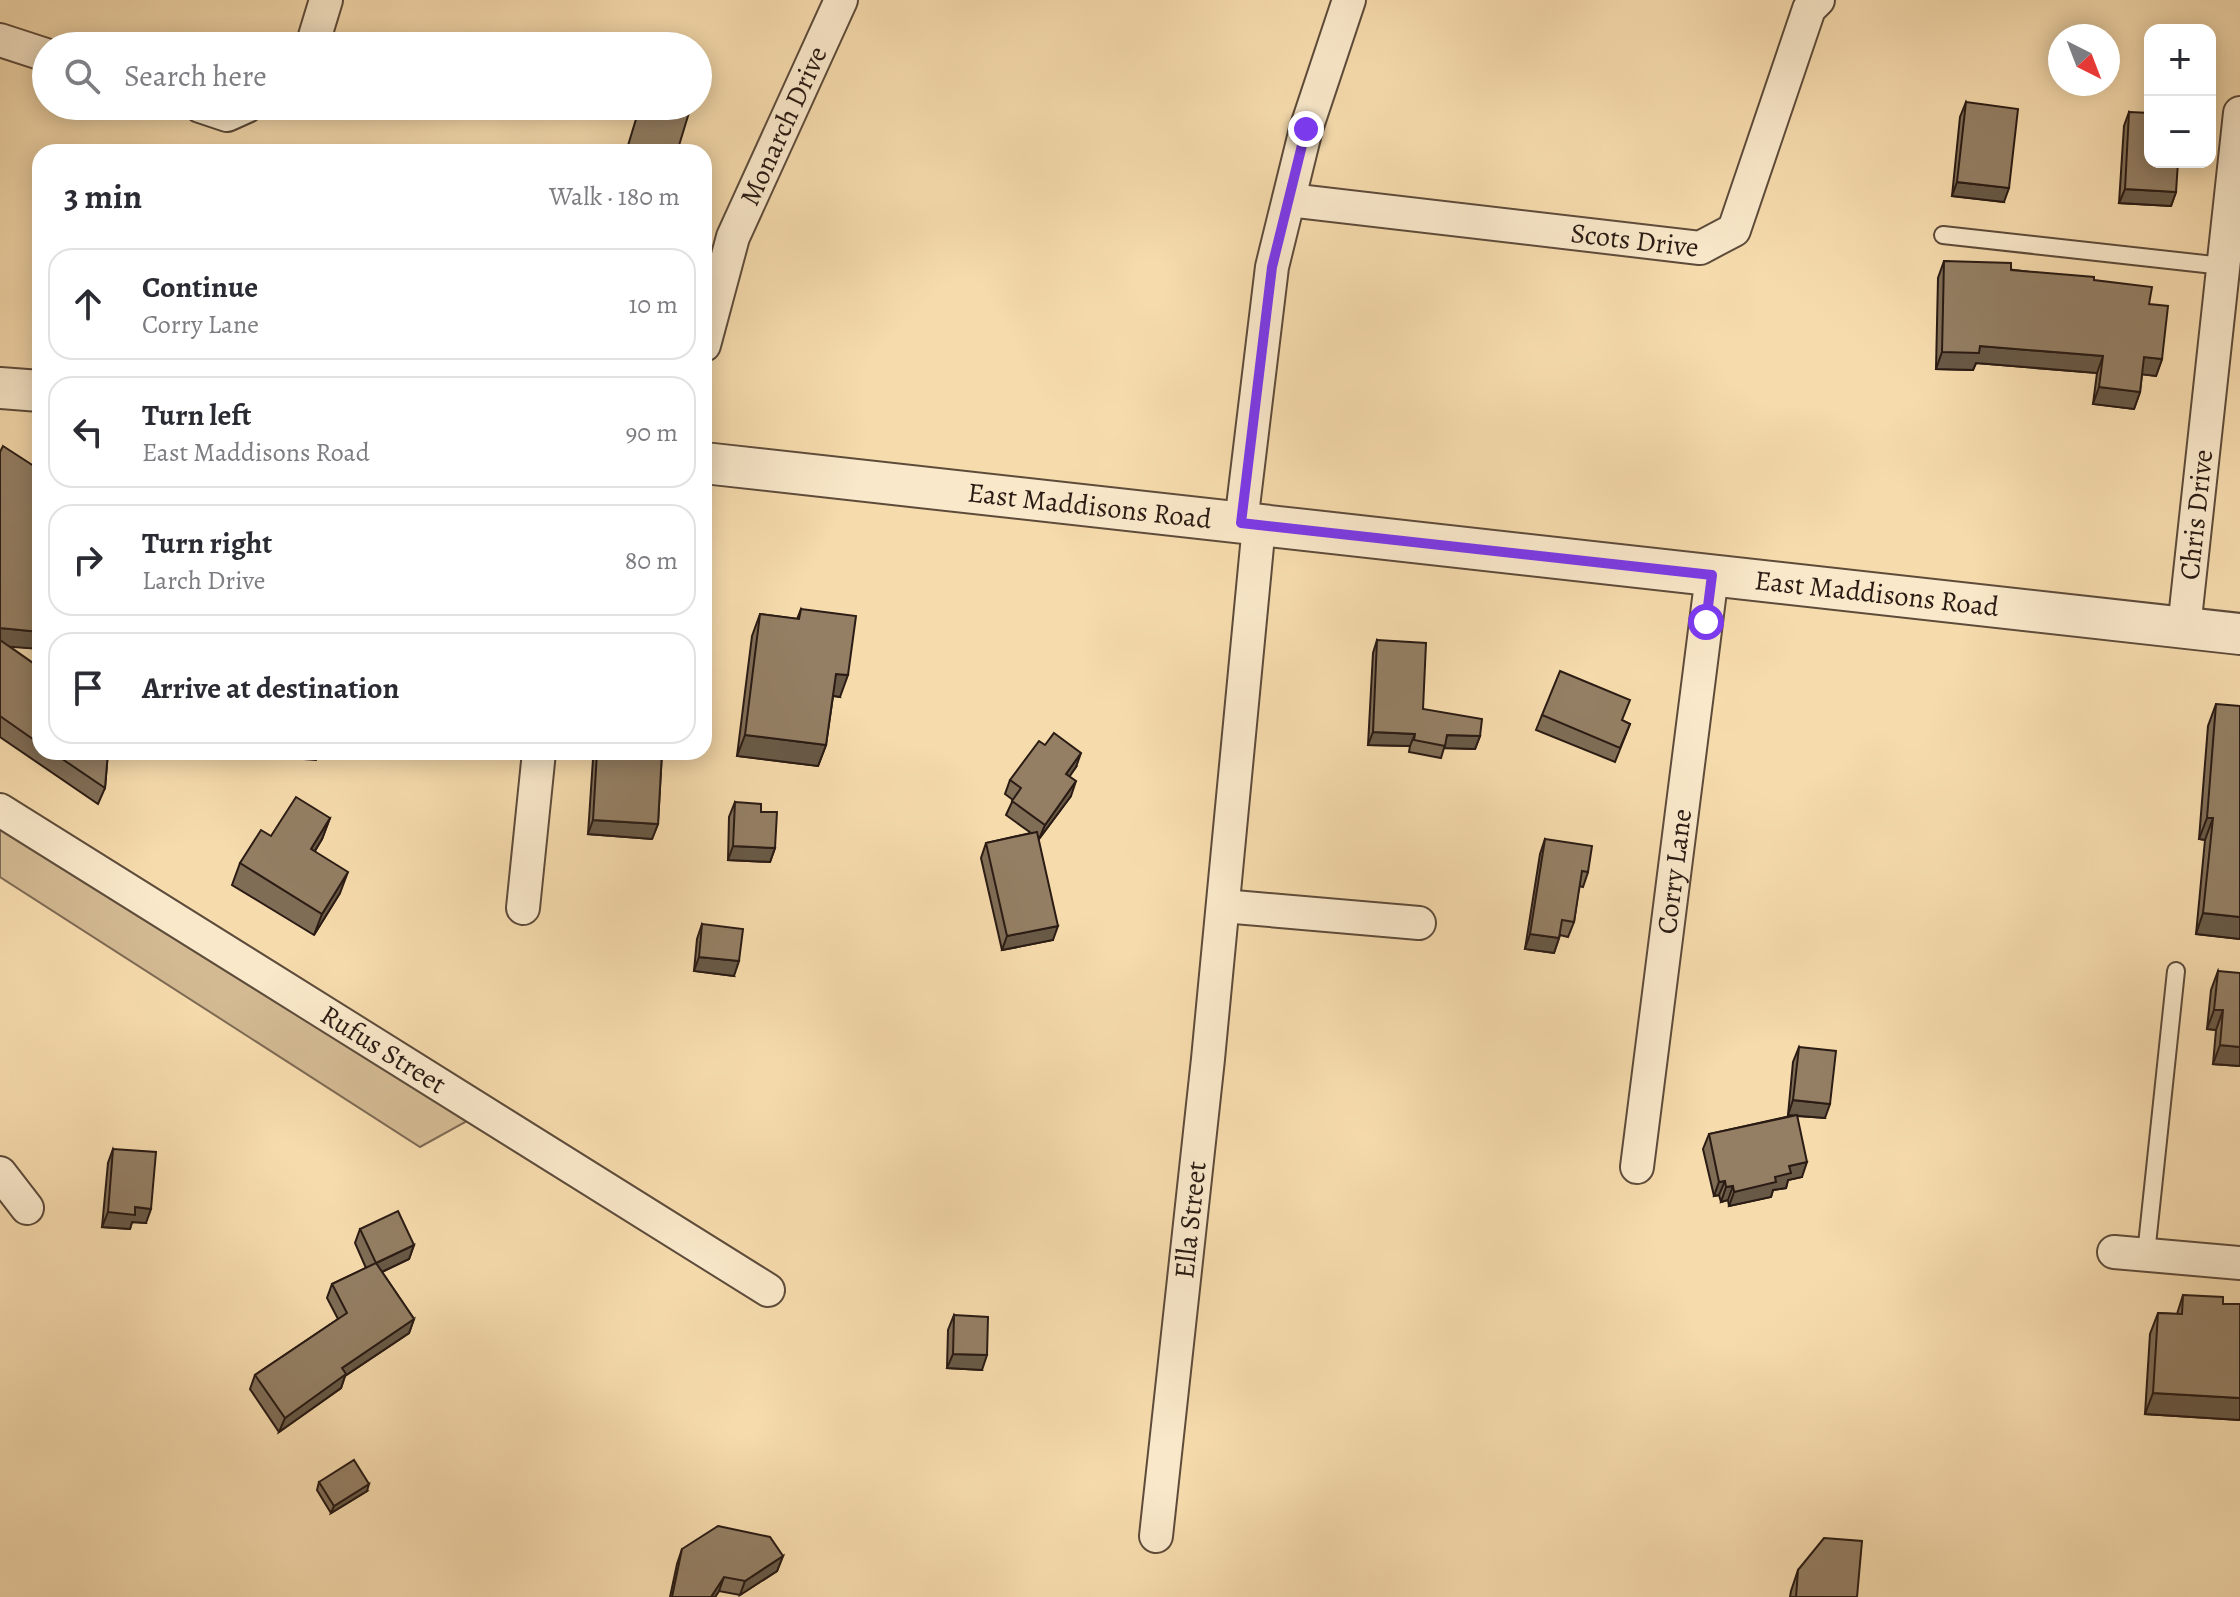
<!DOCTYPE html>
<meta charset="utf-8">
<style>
:root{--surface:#fff;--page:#f2f2f3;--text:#2b2b33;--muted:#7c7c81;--line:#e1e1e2}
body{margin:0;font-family:Alegreya,serif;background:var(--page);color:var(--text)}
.controls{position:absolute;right:24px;top:24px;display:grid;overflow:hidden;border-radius:16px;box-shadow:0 4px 20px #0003}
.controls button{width:72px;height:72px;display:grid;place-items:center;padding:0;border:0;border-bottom:2px solid var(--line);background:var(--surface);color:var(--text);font:40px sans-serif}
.compass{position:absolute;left:2048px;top:24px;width:72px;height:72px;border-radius:50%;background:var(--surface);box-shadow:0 4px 20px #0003;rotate:138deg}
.stop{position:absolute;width:24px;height:24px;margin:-18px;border:6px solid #7c3aed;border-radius:50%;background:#fff}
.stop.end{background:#7c3aed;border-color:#fff;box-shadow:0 2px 8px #0008}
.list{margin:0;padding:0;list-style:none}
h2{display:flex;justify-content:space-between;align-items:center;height:104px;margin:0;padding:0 32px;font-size:34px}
h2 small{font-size:26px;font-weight:400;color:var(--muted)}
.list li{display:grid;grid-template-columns:52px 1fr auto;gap:24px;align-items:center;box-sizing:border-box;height:112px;margin:0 16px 16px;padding:0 16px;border:2px solid var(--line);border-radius:24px}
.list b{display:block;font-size:30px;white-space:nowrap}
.list p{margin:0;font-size:26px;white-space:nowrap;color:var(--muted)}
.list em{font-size:26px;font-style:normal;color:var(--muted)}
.icon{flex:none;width:44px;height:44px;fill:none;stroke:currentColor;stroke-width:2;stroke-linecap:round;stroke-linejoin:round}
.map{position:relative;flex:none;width:2240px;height:1597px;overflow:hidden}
.search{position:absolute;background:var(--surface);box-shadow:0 4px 20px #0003;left:32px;top:32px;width:680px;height:88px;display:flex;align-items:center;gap:20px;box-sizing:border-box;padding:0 28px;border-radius:44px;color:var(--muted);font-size:30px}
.panel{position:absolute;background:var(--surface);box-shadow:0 4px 20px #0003;left:32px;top:144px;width:680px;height:616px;border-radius:24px}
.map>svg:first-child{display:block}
</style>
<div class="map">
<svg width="2240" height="1597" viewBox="0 0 2240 1597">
<rect width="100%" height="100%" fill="#f6dbad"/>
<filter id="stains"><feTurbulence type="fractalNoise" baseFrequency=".0025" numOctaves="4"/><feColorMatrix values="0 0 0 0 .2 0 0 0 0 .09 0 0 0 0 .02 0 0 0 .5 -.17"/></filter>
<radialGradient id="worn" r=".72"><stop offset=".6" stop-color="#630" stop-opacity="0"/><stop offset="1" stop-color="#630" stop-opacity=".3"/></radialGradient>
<!-- green -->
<path fill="#d3ba93" stroke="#7e6a54" stroke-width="2" d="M0,823L469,1120L420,1147L0,877Z"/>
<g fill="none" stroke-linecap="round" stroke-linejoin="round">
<defs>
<g id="service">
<path d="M1943,235L2223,266"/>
<path d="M2146,1254L2176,971"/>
</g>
<g id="minor">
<path d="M0,40L46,55"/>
<path d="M312,46L326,0"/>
<path d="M200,106L227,115L247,106"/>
<path id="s1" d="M1289,200L1700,248L1734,230L1809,9L1818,0"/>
<path id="s2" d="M704,345L733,237L841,0"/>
<path d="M1241,523L1272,267L1306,129L1349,0"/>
<path id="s3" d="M2184,628L2240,113"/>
<path id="s4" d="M0,810L768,1290"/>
<path d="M1223,906L1419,923"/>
<path d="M523,908L539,752"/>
<path id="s5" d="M1637,1167L1712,575"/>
<path d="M0,1173L27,1208"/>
<path d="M2114,1252L2240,1263"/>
<path id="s6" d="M1156,1536L1208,1059L1259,525"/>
</g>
<g id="tertiary">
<path d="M0,388L40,391"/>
<path id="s7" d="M704,463L2240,634"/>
</g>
</defs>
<!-- service casing -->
<use href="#service" stroke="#5d4b3a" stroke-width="20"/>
<!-- minor casing -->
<use href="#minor" stroke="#5d4b3a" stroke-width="36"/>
<!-- tertiary casing -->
<use href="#tertiary" stroke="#5d4b3a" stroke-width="44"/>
<!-- service -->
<use href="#service" stroke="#f9e8ca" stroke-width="16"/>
<!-- minor -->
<use href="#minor" stroke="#f9e8ca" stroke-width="32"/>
<!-- tertiary -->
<use href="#tertiary" stroke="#f9e8ca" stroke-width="40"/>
</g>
<!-- wall -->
<g fill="#7f6d56" stroke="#2a1b14" stroke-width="2">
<path d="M1966,102L2004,202L1952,196L1960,117Z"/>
<path d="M2129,112L2176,192L2171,206L2119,203L2124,126Z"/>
<path d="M1944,261L2094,280L2162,359L2156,376L2142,374L2140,392L2134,409L2093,404L2097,373L1976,363L1973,370L1936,369L1938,278Z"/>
<path d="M0,452L40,470V649L9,646L40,668V752H108L105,788L98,804L0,737Z"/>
<path d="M801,609L840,697L833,696L826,745L818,766L737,756L752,636L760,614L797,619Z"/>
<path d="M1377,640L1423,709L1480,736L1475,749L1444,748L1441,758L1409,752L1410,746L1368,745L1373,653Z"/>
<path d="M2216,704L2240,939L2196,934L2205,840L2199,839L2208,726Z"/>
<path d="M1542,715L1623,721L1630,724L1615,762L1536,730Z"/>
<path d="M595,752H662L658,824L652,839L588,834L593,759Z"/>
<path d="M1076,767L1069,776L1071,796L1039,839H1038L1053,940L1002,950L981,858L986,843L1031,833L1006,815L1013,800L1005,794L1010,780Z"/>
<path d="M735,802L775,848L770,862L728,860L729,817Z"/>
<path d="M330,818L322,839L315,851L340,893L314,935L232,885L240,863L271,836Z"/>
<path d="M1545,839L1588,872L1583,887L1579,886L1574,922L1568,937L1560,935L1554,953L1525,949L1540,854Z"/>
<path d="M702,924L734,976L694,971L697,939Z"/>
<path d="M2218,971L2240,1066L2213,1064L2216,1030L2207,1029L2211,990Z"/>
<path d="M1799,1047L1825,1118L1797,1116L1802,1177L1788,1180L1786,1188L1773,1190L1771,1197L1729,1206L1728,1200L1721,1202L1719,1195L1714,1196L1703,1149L1709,1134L1795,1115H1788L1793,1062Z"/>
<path d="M113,1149L146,1223L132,1222L130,1229L102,1227L108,1163Z"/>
<path d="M360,1229L414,1245L409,1259L382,1272L414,1319L409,1333L345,1376L341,1388L279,1432L250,1389L255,1375L338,1319L327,1298L332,1284L366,1268L355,1243Z"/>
<path d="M2183,1295L2223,1304H2240V1420L2145,1414L2150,1334L2158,1313L2177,1314Z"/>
<path d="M954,1315L982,1370L947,1368L948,1330Z"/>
<path d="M319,1482L367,1491L331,1513L317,1490Z"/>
<path d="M682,1549L783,1556L777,1571L740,1595L719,1591L715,1597H670L677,1564Z"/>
<path d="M1798,1570L1857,1597H1790L1791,1591Z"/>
</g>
<!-- shaded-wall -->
<g fill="#685946" stroke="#2a1b14" stroke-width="2">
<path d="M1957,182L2009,188L2004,202L1952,196Z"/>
<path d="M2125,189L2176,192L2171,206L2119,203Z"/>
<path d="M1980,346L2103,356L2097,373L1976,363L1973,370L1936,369L1942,352Z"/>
<path d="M2144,357L2162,359L2156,376L2138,374Z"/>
<path d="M2099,387L2140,392L2134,409L2093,404Z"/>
<path d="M0,628L40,632V649L0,646Z"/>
<path d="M836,674L848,675L840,697L828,695Z"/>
<path d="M1373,732L1415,734L1410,746L1368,745Z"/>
<path d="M745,735L826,745L818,766L737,756Z"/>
<path d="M1447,735L1480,736L1475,749L1444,748Z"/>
<path d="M280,752H319L316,760L278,757Z"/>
<path d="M1081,753L1076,767L1061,789L1066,774Z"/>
<path d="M1076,781L1071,796L1039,839L1045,825Z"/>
<path d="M330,818L322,839L303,870L311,849Z"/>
<path d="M2207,818H2213L2205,840L2199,839Z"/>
<path d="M593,820L658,824L652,839L588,834Z"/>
<path d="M733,846L775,848L770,862L728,860Z"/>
<path d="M348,872L340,893L314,935L322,914Z"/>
<path d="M2203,913L2240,917V939L2196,934Z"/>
<path d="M1058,926L1053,940L1002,950L1007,936Z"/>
<path d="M1530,934L1559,938L1554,953L1525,949Z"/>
<path d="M699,957L739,961L734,976L694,971Z"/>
<path d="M2214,1010H2223L2216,1030L2207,1029Z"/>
<path d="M2220,1045L2240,1047V1066L2213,1064Z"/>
<path d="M1793,1100L1830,1104L1825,1118L1788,1115Z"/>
<path d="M1807,1162L1802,1177L1788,1180L1786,1188L1773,1190L1771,1197L1729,1206L1734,1192L1775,1177L1789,1166Z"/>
<path d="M1725,1181L1719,1195L1714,1196L1719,1182Z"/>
<path d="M1733,1186L1728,1200L1721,1202L1726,1187Z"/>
<path d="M135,1207L151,1209L146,1223L132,1222L130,1229L102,1227L108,1212Z"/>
<path d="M414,1245L409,1259L371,1277L376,1263Z"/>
<path d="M414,1319L409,1333L345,1376L341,1388L279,1432L285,1418L342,1368Z"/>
<path d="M953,1354L987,1355L982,1370L947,1368Z"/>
<path d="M2153,1393L2240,1398V1420L2145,1414Z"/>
<path d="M369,1484L367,1491L331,1513L334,1506Z"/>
<path d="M783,1556L777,1571L740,1595L745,1581Z"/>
<path d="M724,1577L719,1591L715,1597H711Z"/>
</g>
<!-- building -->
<g fill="#947f64" stroke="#2a1b14" stroke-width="2">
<path d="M698,56L706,59L698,85Z"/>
<path d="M1966,102L2018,109L2009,188L1957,182Z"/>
<path d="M640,106H691L677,152H626Z"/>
<path d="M2129,112L2150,113V162H2178L2176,192L2125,189Z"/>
<path d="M1944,261L2011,263V270L2094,277V280L2152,287L2149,304L2168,306L2162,359L2144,357L2140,392L2099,387L2103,356L1980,346L1979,353L1942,352Z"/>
<path d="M3,446L40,470V632L0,628V452Z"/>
<path d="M801,609L856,616L848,675L836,674L826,745L745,735L760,614L799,619Z"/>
<path d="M0,640L40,668V744L0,716Z"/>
<path d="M1377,640L1426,643L1423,709L1482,719L1480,736L1447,735L1445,746L1414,740L1415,734L1373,732Z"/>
<path d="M1560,671L1630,700L1622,720L1630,724L1620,748L1542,715Z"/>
<path d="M2216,704L2240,706V917L2203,913L2213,818H2207Z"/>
<path d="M1054,733L1081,753L1066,774L1076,781L1045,825L1012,801L1021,788L1010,780L1039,741L1045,745Z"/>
<path d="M52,752H108L105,788Z"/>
<path d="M597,752H662L658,824L593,820Z"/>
<path d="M296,797L330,818L311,849L348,872L322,914L240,863L261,830L271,836Z"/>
<path d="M735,802L761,804V812H777L775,848L733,846Z"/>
<path d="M1037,832L1058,926L1007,936L986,843Z"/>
<path d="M1545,839L1592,846L1588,872L1582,871L1574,922L1562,920L1559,938L1530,934Z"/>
<path d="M702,924L743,929L739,961L699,957Z"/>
<path d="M2218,971L2240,973V1047L2220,1045L2223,1010H2214Z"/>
<path d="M1799,1047L1836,1051L1830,1104L1793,1100Z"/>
<path d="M1797,1115L1807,1162L1789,1166L1791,1173L1775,1177L1776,1182L1734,1192L1733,1186L1726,1187L1725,1181L1719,1182L1709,1134Z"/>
<path d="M113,1149L156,1152L151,1209L135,1207V1215L108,1212Z"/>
<path d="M398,1211L414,1245L376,1263L414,1319L342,1368L346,1374L285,1418L255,1375L347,1313L332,1284L376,1263L360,1229Z"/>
<path d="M2183,1295L2223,1297V1304H2240V1398L2153,1393L2158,1313L2182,1314Z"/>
<path d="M954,1315L988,1317L987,1355L953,1354Z"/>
<path d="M354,1460L369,1484L334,1506L319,1482Z"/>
<path d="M718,1526L770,1537L783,1556L745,1581L724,1577L711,1597H672L682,1549Z"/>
<path d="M1824,1538L1862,1541L1857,1597H1796L1798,1570Z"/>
</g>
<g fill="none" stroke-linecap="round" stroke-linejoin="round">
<!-- route -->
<path stroke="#7c3aed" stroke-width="10" d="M1306,129L1272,267L1241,523L1712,575L1706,622"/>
</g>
<g text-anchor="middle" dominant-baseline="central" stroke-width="6" stroke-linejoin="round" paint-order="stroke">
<!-- street labels -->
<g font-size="28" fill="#2a1b14" stroke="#f9e8ca">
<text stroke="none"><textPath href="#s2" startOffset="234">Monarch Drive</textPath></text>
<text stroke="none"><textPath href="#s1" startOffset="348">Scots Drive</textPath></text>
<text stroke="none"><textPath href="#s7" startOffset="388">East Maddisons Road</textPath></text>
<text stroke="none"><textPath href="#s3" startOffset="114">Chris Drive</textPath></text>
<text stroke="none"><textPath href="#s7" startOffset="1180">East Maddisons Road</textPath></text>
<text stroke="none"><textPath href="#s5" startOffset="298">Corry Lane</textPath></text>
<text stroke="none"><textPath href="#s4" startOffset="452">Rufus Street</textPath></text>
<text stroke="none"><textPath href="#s6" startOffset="318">Ella Street</textPath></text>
</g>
</g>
<rect width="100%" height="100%" filter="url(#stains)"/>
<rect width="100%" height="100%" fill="url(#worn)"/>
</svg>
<div class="controls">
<button>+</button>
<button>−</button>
</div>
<svg class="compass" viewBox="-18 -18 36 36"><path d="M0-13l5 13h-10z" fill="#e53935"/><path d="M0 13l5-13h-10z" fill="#7c7c81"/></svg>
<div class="stop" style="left:1706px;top:622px"></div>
<div class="stop end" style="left:1306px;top:129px"></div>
<div class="search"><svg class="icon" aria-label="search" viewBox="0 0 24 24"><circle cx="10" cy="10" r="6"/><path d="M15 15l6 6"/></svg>Search here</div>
<section class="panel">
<h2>3 min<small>Walk · 180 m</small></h2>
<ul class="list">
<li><svg class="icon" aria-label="ahead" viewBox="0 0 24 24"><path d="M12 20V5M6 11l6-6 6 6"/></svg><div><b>Continue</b><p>Corry Lane</p></div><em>10 m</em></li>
<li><svg class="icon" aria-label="left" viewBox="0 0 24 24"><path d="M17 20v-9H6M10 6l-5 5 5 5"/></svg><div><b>Turn left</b><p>East Maddisons Road</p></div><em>90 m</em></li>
<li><svg class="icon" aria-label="right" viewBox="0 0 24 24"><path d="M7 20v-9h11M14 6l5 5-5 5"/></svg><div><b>Turn right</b><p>Larch Drive</p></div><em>80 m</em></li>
<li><svg class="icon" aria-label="arrive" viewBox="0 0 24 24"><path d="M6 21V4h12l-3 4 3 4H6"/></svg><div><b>Arrive at destination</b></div></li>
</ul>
</section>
</div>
